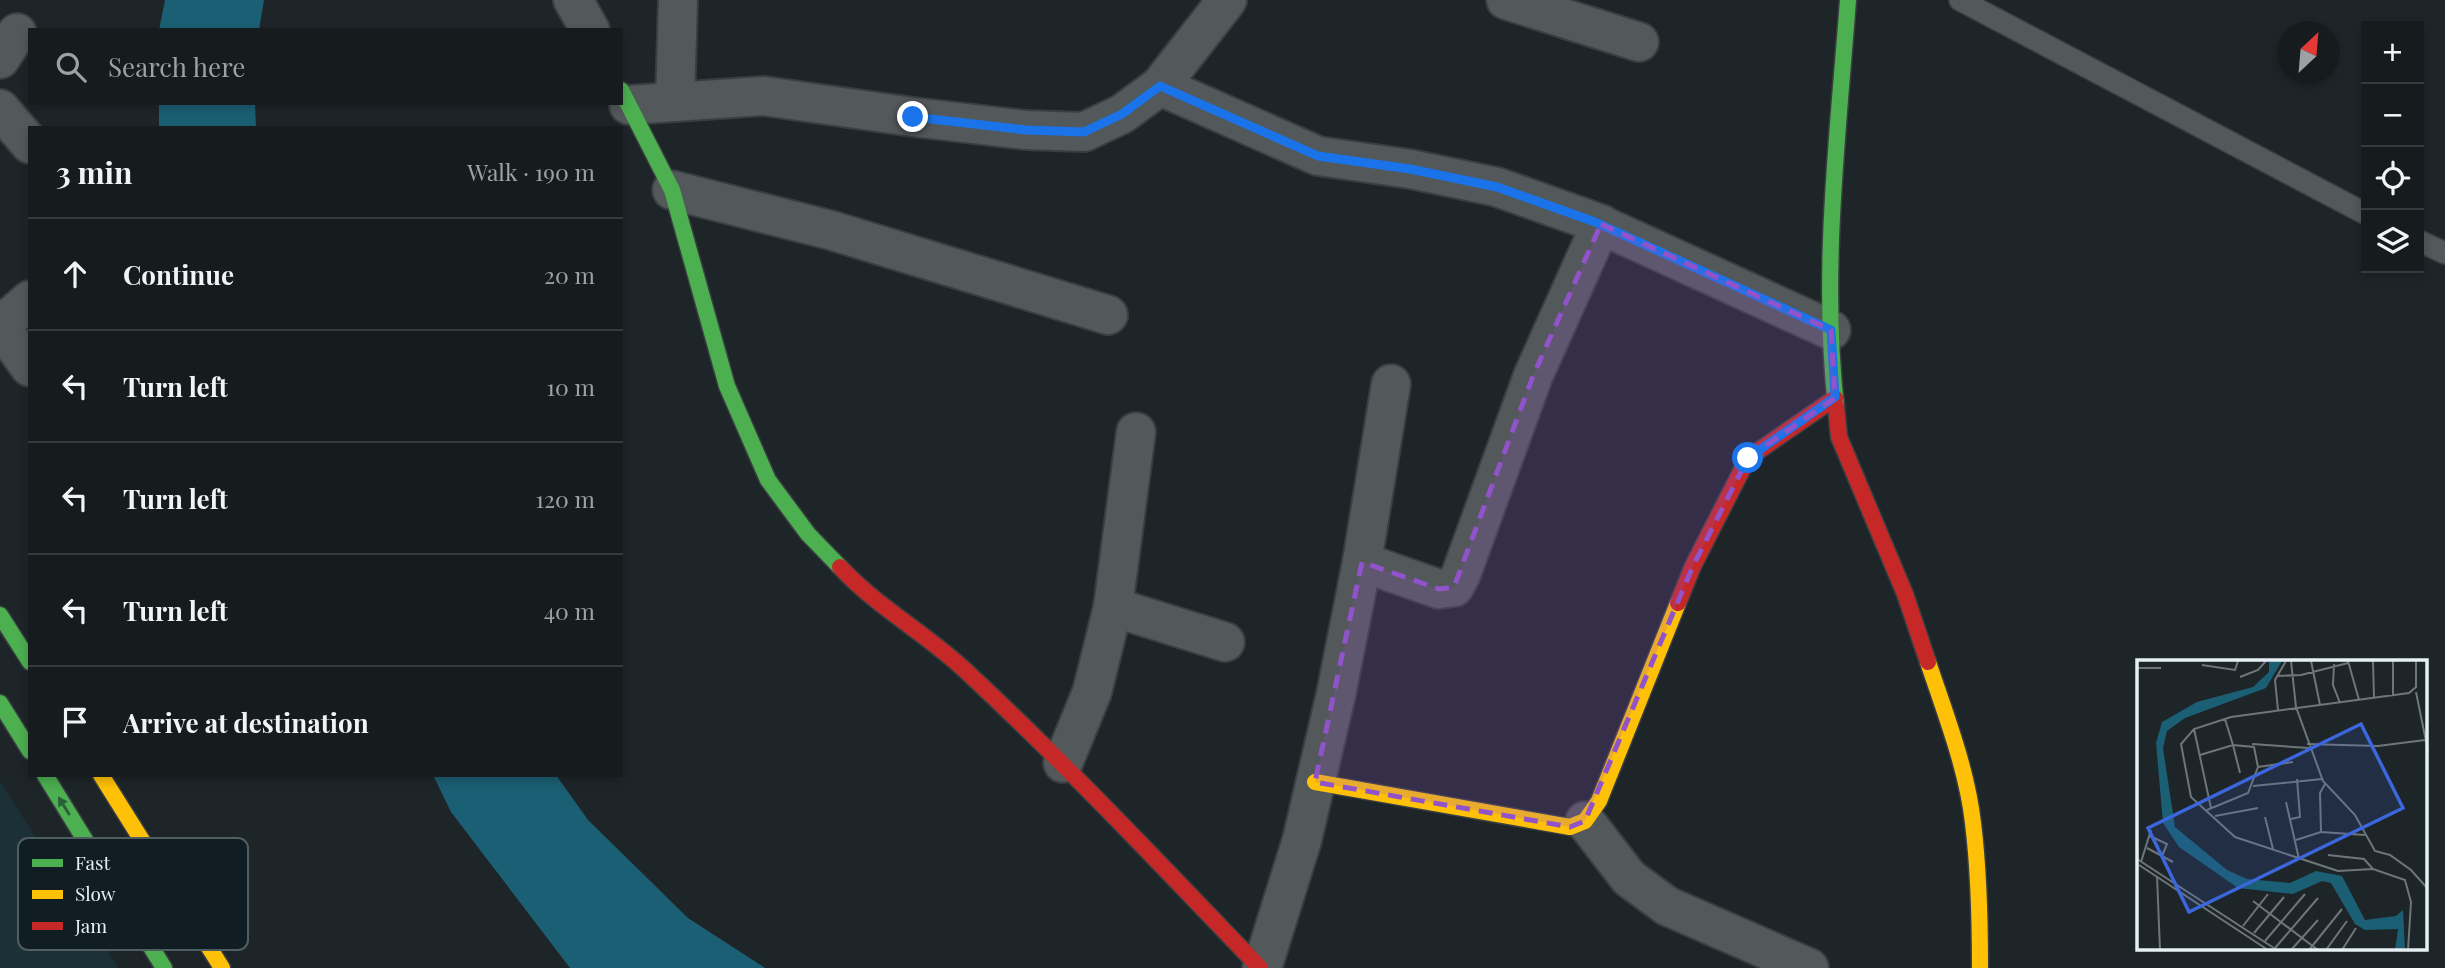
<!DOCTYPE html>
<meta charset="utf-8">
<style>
:root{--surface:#161c1e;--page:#1f2527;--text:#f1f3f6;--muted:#9ea1a4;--line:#353a3c}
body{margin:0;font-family:"Playfair Display",serif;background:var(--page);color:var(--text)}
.controls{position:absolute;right:21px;top:21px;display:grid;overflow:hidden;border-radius:0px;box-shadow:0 4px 10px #0003}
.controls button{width:63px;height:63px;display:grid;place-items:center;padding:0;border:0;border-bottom:2px solid var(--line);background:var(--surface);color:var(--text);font:35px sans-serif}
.compass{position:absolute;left:2277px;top:21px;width:63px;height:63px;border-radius:50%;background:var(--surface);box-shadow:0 4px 10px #0003;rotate:26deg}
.stop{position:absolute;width:21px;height:21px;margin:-16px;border:5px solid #1a73e8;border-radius:50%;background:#fff}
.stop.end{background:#1a73e8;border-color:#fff;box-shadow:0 2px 7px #0008}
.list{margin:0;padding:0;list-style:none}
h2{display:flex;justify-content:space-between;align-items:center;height:91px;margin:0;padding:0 28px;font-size:30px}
h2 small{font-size:23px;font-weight:400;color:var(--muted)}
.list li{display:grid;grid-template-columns:46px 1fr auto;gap:21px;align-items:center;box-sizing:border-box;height:112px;padding:0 28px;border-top:2px solid var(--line)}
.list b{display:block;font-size:26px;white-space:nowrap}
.list em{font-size:23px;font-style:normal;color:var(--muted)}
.icon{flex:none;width:38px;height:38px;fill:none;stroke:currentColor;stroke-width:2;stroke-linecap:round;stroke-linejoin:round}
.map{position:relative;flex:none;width:2445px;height:968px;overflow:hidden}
.search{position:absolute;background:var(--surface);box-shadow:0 4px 10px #0003;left:28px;top:28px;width:595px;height:77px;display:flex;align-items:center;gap:18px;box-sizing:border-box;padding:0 24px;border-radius:0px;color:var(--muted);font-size:26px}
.panel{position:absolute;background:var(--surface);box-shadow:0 4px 10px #0003;left:28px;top:126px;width:595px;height:651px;border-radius:0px}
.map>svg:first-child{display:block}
</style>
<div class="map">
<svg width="2445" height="968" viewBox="0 0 2445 968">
<rect width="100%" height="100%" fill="#1e2528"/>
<!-- built -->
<path fill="#1c3038" d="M0,781L118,968H0Z"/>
<!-- water -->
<g fill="#1b5f74">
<path d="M165,0H264L259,30H159Z"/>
<path d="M159,103H255L256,128H159Z"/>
<path d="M433,775H556L588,820L688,918L765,968H570L451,812Z"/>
</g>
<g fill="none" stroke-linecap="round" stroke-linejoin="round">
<defs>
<g id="lane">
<path d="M1960,0L2366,214"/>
<path d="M2419,241L2445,253"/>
</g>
<g id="street">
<path d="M573,0L590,30"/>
<path d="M1506,0L1639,42"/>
<path d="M0,59L17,33"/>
<path d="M1160,86L1318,156L1410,169L1497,187L1595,222L1831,330"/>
<path d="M675,102L678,0"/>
<path d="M629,105L764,96L913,117L1026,130L1084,132L1122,114L1160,86L1227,0"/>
<path d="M0,109L30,144"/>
<path d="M672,190L830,230L1108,315"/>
<path d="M0,326L30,367"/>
<path d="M0,326L30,300"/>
<path d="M1362,562L1439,589L1454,587L1461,574L1533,376L1601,224"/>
<path d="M1113,607L1225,642"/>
<path d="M1063,763L1092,692L1113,607L1136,432"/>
<path d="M1585,821L1629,878L1667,906L1809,968"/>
<path d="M1262,968L1302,840L1336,694L1362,562L1391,384"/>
</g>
<g id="fast">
<path d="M621,90L672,190L727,386L768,480L808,534L840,567"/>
<path d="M1836,406C1821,272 1838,134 1848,0"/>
<path d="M0,615L30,662"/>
<path d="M0,703L30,751"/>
<path d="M45,775L164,968"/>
</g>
<g id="slow">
<path d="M1928,662C1945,713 1967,769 1973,823C1979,871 1980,920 1980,968"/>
<path d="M101,775L222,968"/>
<path d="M1315,782L1570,827L1585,821L1599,801L1678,603"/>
</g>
<g id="jam">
<path d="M1836,406L1839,437L1905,594L1928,662"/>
<path d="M840,567C878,608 927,634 967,672C1069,767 1164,868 1260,968"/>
<path d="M1678,603L1693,566L1748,458L1835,398"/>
</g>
</defs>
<!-- lane casing -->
<use href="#lane" stroke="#393f41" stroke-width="24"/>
<!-- street casing -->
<use href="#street" stroke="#393f41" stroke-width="42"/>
<!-- fast casing -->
<use href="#fast" stroke="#393f41" stroke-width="19"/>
<!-- slow casing -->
<use href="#slow" stroke="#393f41" stroke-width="19"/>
<!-- jam casing -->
<use href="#jam" stroke="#393f41" stroke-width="19"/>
<!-- lane -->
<use href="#lane" stroke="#53585a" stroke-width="21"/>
<!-- street -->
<use href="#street" stroke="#53585a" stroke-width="38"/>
<!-- fast -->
<use href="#fast" stroke="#4caf50" stroke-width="16"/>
<!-- slow -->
<use href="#slow" stroke="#ffc107" stroke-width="16"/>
<!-- jam -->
<use href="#jam" stroke="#c62828" stroke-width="16"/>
</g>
<!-- one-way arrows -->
<defs><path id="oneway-solid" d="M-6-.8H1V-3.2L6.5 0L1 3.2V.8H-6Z" transform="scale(1.75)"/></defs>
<use fill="#2b5f37" href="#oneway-solid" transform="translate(64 806) rotate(-122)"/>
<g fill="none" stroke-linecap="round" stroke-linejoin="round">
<!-- route -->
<path stroke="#1a73e8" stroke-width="9" d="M913,117L1026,130L1084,132L1122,114L1160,86L1318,156L1410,169L1497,187L1595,222L1831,330L1835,397L1748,458"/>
</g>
<!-- marked area -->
<path fill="#9053c9" fill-opacity="0.2" stroke="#9053c9" stroke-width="5" stroke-dasharray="14 9" stroke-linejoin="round" d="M1601,224L1831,330L1835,398L1748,458L1693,566L1585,821L1570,827L1315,782L1362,562L1439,589L1454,587L1533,376Z"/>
<!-- overview -->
<g transform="translate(2137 660)">
<rect width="290" height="290" fill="#1e2528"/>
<path d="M132,1H145L129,28L48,58L30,71L26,88L38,167L90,210L110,219L153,223L179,211L205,216L228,260L259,256L266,250L268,290H258L261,269L228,270L218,264L194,223L185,221L156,234L101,228L42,187L26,163L19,83L25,62L60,42L116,27L132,12Z" fill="#1b5f74"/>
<path fill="none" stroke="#6e7679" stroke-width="2" d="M154,1L159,47L186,121L218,155L238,191L253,195L274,210L291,229M174,1L183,45M211,1L222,40M236,1L237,38M256,1V37M197,4L196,25L203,43M65,5L98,10L101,1M0,8H24M140,16L164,15L211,3M103,17L121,10L129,1M279,32L291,91M141,50L138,20L149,1M57,69L74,148M115,84L172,88M170,84L241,86L288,80M63,95L96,85L103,113M121,107L156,102M116,126L185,119M149,142L162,199M70,150L111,133L121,107L117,87L96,85L88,59M78,156L121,148M128,157L136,189M154,159L163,157L160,119M184,172L228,175M13,176L30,184L25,196M159,180L184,172L183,133L188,124M10,188L36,202M191,195L227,199L236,209M0,199L140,290M4,202L14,170M2,205L131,290M20,216L23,290M116,241L181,290M106,266L131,234M117,273L147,237M128,281L168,234M138,288L181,238M154,290L181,260M172,290L205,249M189,290L210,261M205,290L219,268M271,290L274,242L268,220L236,209L201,211L98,177L54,137L44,84L57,69L94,57L272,33L279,27V1"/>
<path fill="#3b66dc" fill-opacity="0.15" stroke="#3b66dc" stroke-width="3.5" d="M224,64L266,148L52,252L11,168Z"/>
<rect width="290" height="290" fill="none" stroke="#e6eff3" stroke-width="3.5"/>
</g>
<!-- legend -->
<rect x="18" y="838" width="230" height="112" rx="10" fill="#101e23" stroke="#505d61" stroke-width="2"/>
<rect x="32" y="859" width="31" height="8" fill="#4caf50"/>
<rect x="32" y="890" width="31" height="9" fill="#ffc107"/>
<rect x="32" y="922" width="31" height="8" fill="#c62828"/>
<g font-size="19" fill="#e6eff3">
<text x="75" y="870">Fast</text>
<text x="75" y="901">Slow</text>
<text x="75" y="933">Jam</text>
</g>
</svg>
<div class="controls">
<button>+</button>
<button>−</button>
<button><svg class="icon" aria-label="locate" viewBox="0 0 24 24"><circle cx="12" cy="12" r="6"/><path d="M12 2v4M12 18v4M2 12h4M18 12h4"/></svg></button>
<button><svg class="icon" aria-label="layers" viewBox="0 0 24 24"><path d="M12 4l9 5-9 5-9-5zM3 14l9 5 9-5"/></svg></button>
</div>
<svg class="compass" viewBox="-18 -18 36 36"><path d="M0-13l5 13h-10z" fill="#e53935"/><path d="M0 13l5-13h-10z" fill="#9ea1a4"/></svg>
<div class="stop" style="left:1748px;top:458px"></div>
<div class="stop end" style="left:913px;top:117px"></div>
<div class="search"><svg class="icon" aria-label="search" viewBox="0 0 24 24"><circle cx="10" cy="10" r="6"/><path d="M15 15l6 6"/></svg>Search here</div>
<section class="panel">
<h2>3 min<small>Walk · 190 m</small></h2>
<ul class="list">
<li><svg class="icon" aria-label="ahead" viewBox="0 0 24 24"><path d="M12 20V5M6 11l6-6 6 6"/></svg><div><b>Continue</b></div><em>20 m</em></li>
<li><svg class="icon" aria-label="left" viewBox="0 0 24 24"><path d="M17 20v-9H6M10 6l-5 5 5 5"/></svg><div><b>Turn left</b></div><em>10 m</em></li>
<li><svg class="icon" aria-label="left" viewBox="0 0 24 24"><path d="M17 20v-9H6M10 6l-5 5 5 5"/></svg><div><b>Turn left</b></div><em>120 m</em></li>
<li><svg class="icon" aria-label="left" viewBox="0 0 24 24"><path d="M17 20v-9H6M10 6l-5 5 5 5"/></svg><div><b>Turn left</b></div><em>40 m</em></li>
<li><svg class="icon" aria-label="arrive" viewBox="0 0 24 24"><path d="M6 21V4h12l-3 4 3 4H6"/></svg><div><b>Arrive at destination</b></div></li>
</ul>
</section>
</div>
